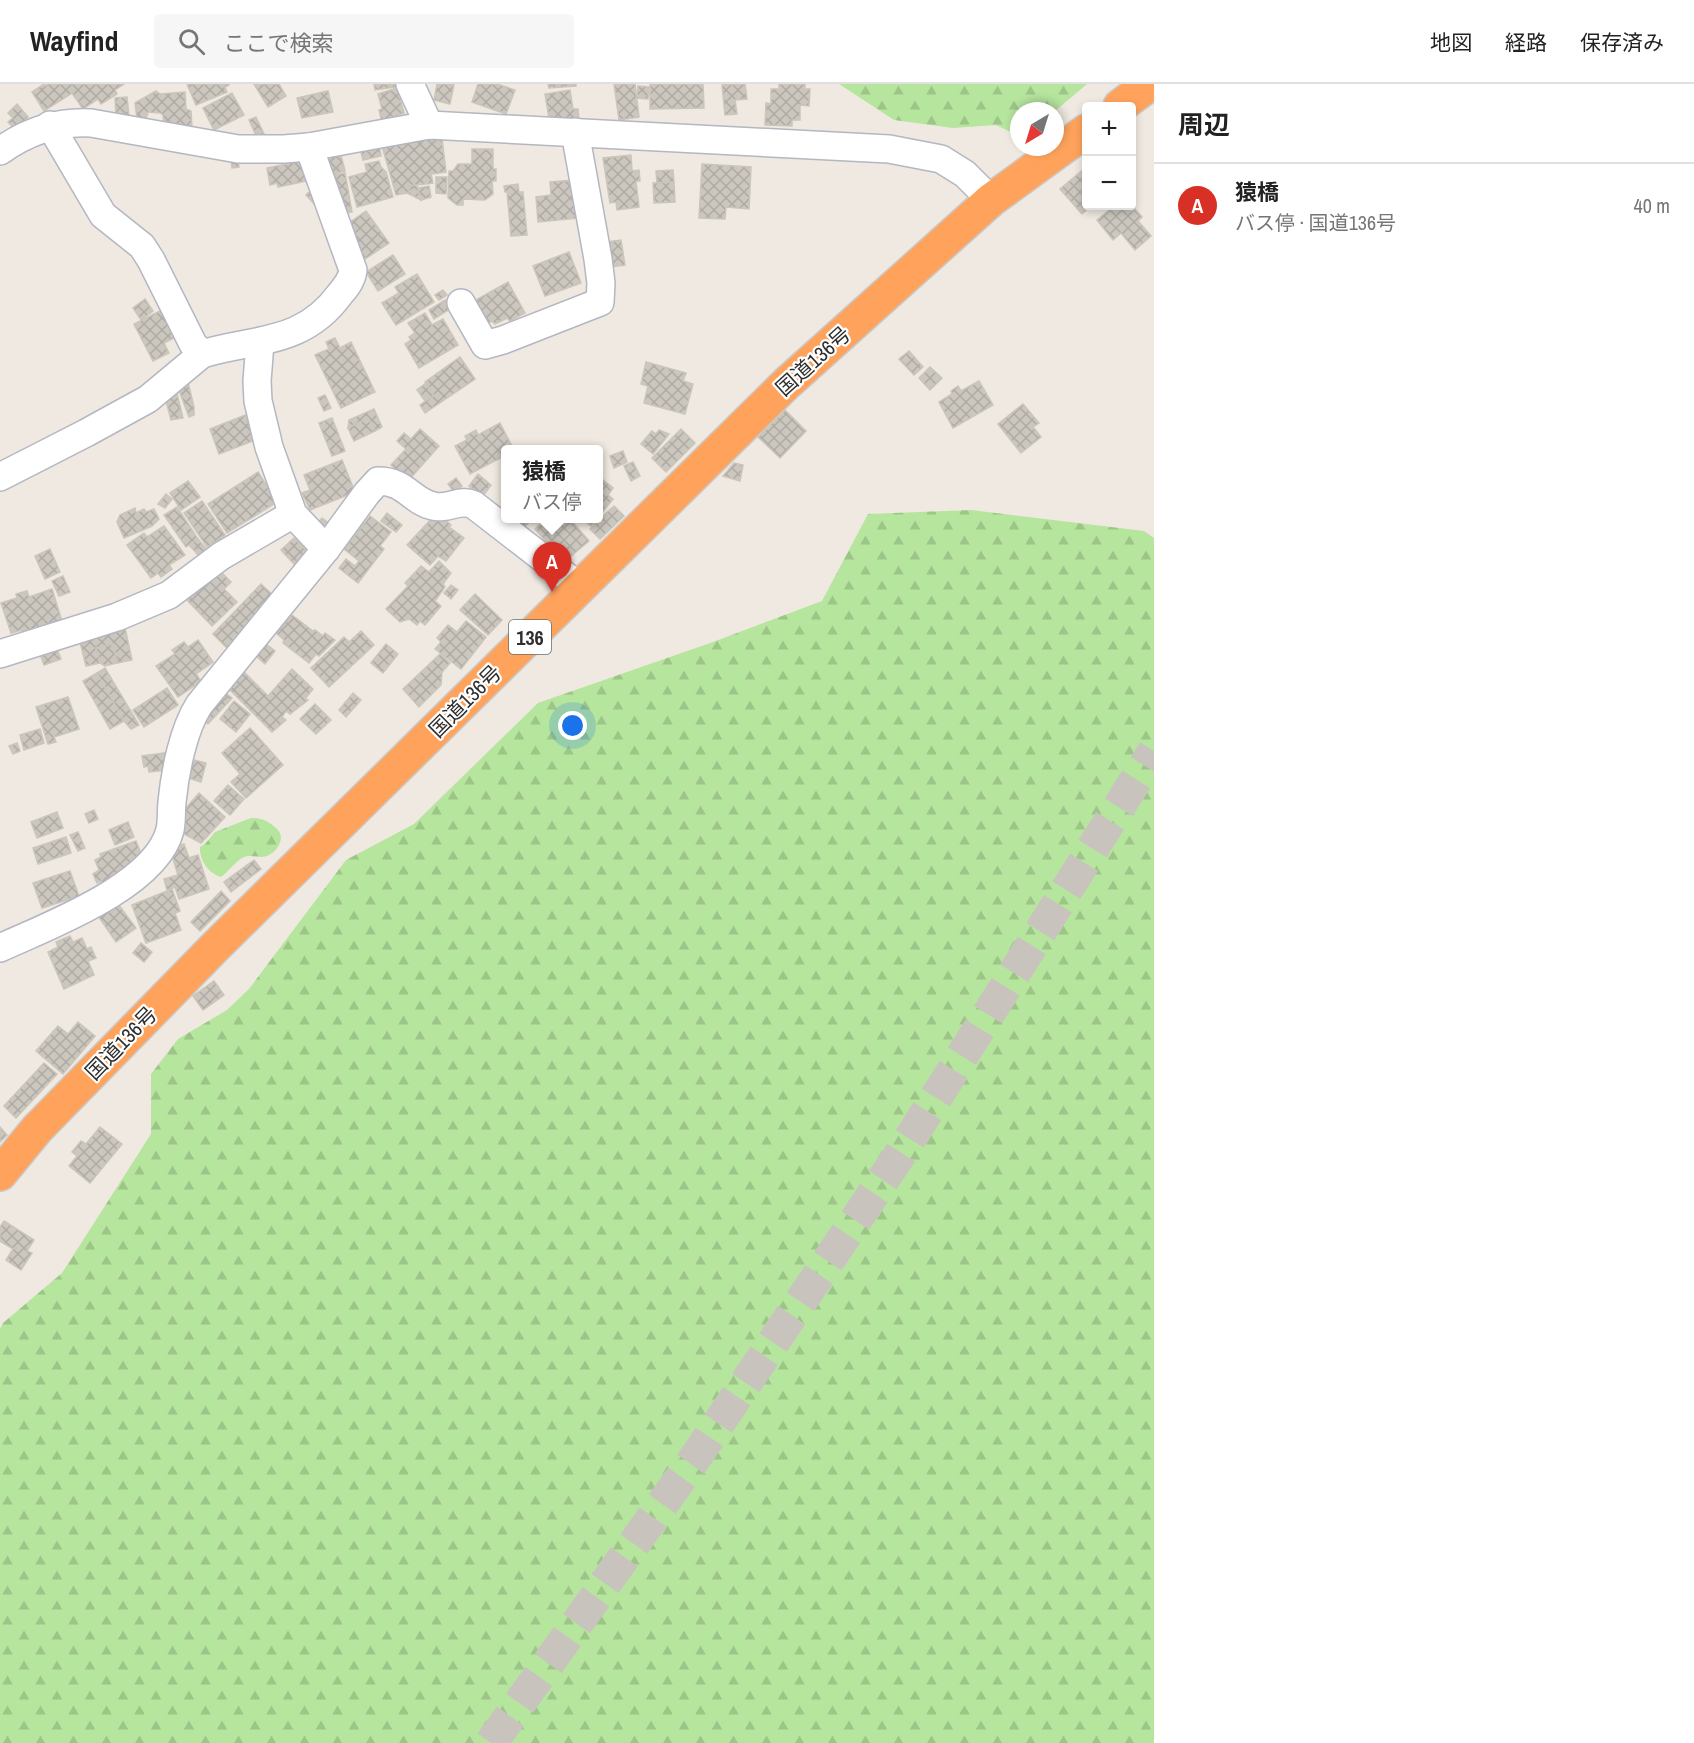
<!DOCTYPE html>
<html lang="ja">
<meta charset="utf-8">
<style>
:root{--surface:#fff;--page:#f6f6f6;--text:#222;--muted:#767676;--line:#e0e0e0;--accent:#d93025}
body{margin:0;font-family:"Archivo Narrow","Noto Sans JP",sans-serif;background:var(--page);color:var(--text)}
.controls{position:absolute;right:18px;top:18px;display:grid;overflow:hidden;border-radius:6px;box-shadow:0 3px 9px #0003}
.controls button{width:54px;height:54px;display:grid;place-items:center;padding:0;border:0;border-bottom:2px solid var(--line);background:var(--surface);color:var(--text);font:30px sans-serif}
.compass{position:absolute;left:1010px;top:18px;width:54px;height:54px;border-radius:50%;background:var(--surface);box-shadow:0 3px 9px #0003;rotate:218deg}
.you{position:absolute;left:573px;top:642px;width:21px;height:21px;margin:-15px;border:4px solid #fff;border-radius:50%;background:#1a73e8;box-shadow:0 0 0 9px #1a73e833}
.badge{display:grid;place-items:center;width:39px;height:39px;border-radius:50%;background:var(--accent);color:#fff;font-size:20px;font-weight:700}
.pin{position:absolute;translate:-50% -50px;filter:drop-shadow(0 2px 3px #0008)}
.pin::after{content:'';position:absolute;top:32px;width:21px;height:18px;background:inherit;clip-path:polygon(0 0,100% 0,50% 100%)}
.popup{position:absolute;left:501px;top:361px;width:102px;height:78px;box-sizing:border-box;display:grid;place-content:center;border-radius:6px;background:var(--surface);filter:drop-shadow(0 2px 4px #0005);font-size:20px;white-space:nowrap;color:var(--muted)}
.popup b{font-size:22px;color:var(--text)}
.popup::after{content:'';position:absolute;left:50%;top:100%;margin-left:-12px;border:12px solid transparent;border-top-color:var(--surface)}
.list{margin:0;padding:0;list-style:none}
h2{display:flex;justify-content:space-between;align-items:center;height:78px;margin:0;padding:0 24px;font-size:26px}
h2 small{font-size:20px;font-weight:400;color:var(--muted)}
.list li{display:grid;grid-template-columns:39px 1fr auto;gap:18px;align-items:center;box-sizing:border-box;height:84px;padding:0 24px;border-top:2px solid var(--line)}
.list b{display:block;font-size:22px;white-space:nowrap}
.list p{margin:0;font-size:20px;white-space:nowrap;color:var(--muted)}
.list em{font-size:20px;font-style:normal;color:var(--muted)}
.icon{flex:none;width:33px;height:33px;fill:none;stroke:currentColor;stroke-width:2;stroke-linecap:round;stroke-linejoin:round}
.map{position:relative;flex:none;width:1154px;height:1659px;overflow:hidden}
header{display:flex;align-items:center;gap:36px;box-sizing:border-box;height:84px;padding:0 30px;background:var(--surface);border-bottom:2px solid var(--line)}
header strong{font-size:28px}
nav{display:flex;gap:33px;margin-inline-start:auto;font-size:21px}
.search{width:420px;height:54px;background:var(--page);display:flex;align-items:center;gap:15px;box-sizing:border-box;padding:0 21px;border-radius:6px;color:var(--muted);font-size:22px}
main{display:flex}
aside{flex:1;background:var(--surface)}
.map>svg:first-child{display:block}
</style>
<header>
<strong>Wayfind</strong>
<div class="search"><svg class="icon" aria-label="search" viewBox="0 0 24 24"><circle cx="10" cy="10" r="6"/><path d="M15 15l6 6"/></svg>ここで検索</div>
<nav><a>地図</a><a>経路</a><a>保存済み</a></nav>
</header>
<main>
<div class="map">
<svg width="1154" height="1659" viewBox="0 0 1154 1659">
<defs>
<pattern id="forest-firs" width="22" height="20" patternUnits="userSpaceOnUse" patternTransform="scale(1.5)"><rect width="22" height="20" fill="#b6e59e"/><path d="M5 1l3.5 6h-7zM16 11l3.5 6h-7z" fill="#9dc588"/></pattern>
<pattern id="building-cross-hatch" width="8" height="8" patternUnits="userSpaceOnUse" patternTransform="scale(1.5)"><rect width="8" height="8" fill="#cbc7bf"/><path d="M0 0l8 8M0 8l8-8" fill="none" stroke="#afaba4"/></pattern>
</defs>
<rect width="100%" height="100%" fill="#efe9e1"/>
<!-- forest -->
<g fill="url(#forest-firs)">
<path d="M839,0H1087L1055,27H1019V50L1017,51L996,41L953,44L894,36Z"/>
<path d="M971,426L1144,447L1154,454V1659H0V1245L3,1239L62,1189L151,1050V990L178,955L227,926L249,905L346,776L414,740L538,619L713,558L822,517L868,430Z"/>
<path d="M251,734C262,734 268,737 276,744C286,752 279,766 269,771C260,776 251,769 242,774C234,779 228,788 221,793C209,790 199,776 200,763L205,760L215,748Z"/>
</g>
<!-- building -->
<g fill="url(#building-cross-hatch)" stroke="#cbc5ba" stroke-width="1.5">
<path d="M44,0L45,2L48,0H124L115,6L117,10L101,20L98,15L83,25L72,9L44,27L32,8Z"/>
<path d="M187,0H229V1L225,3L227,8L196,21Z"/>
<path d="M254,0H279L286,12L268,23Z"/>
<path d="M374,0H395L396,3L375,6Z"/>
<path d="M437,0H454L450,20L434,16Z"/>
<path d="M478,0H497L515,6L506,30L472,18Z"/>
<path d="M548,0H576V2L549,4Z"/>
<path d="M614,0H635L639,33L619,36Z"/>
<path d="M650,0H703L704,24L650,25Z"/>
<path d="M745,0L747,15L735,16L737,30L725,31L722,1Z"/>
<path d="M779,0H805V5H810L809,22L800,21V36H792V42L765,41L766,19L771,20V5H779Z"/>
<path d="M638,2L649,3L648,15L637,14Z"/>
<path d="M397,4L404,29L392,33V35L382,38L379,26L382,25L378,10Z"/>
<path d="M570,6L573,25H578L579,37L549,34L545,10Z"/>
<path d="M156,7L160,10L185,8L186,25L191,27L192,44L164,43L163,31L160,29L148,28L146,35L137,34L135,19Z"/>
<path d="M328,7L333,28L302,34L297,14Z"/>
<path d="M232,9L244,31L214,46L203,24Z"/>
<path d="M127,13L129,32L116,33L115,14Z"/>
<path d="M17,20L28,33L15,45L8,38L13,34L8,29Z"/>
<path d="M256,33L264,50L257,54L249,36Z"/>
<path d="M432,54L442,55L446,88L431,90L433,99L409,102L410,107L407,109L396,111L382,62L408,55L410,59Z"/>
<path d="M379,60L381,72L363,76L360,64Z"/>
<path d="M472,65H493V85H496V97H492L493,110L485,116L463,115V121H457L448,114L449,87H453L458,80H472Z"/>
<path d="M340,67L345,87L329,91L324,71Z"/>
<path d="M631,71L632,87L639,86L640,97H636L639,123L617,126L616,118L610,119L603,74Z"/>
<path d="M238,75L239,83L232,84L231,76Z"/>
<path d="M306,76L311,96L278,103L277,99L270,101L267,84Z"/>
<path d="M379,77L381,83L386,88L393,113L357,123L349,93L367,88L365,80Z"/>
<path d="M702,80L751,83L749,125L726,123L725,135L699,134Z"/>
<path d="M1085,84L1086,122H1091L1082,130L1060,105Z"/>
<path d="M673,86L674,98L657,99L656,87Z"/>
<path d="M345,89L352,128L343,129L329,92Z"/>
<path d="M436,93H447L446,110L436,109Z"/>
<path d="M574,96L578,134L538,138L536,113L551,111L550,98Z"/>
<path d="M674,98L675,118L654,119L653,99Z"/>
<path d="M518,100L519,108H523L527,151L511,152L507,108H505L504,102Z"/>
<path d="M416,101L418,104L421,116L407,109L410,107L409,102Z"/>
<path d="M429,102L431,113L421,116L418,104Z"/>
<path d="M316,106L315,121L306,111L308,109Z"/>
<path d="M1114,122H1127L1132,127L1135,125L1142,133L1138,137L1151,152L1135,166L1121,149L1113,156L1097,136Z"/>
<path d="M366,127L389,159L365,175L348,150L346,141Z"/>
<path d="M621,156L625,181L610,183L607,158Z"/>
<path d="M569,168L581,199L545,212L533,182Z"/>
<path d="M393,171L405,190L378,207L366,188Z"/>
<path d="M417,190L434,218L396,241L382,219L399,209L395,203Z"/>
<path d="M508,198L525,229L510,237L507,234L495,240L492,237L487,240L474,217Z"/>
<path d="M443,206L447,211L439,216L435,211Z"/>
<path d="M145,215L153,227L141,236L133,224Z"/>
<path d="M445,216L450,225L434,235L429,226Z"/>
<path d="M164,225L178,252L164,259L169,269L153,277L134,240Z"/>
<path d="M425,229L432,241L443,235L458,261L419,284L405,260L411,256L409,253L415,249L408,239Z"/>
<path d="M335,254L340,264L351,258L375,308L341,324L315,271L329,265L326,258Z"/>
<path d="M909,267L923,283L914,291L899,275Z"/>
<path d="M460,273L475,295L425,329L420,321L434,311L425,298Z"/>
<path d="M646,278L686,289L683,297L693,300L685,330L644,319L648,302L641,300Z"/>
<path d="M930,283L942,294L930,306L919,294Z"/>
<path d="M187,294L194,323V331L189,333L177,301Z"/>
<path d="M979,297L993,321L953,344L939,318L952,310L951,307L958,302L961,307Z"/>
<path d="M426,299L434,311L425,317L417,306Z"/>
<path d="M176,306L183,334L171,336L164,309Z"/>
<path d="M325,311L331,324L324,327L318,314Z"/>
<path d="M1023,320L1039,339L1033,343L1041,353L1021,369L998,340Z"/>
<path d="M374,325L382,343L375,347L368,334L348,344L349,336Z"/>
<path d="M785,326L806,347L780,374L758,353Z"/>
<path d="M248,330L258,355L219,370L210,345Z"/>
<path d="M332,334L345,367L332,372L319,339Z"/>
<path d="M368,334L375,347L354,357L348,344Z"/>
<path d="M500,339L514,366H506V371L470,390L455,362L467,356L465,352L476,346L478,351Z"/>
<path d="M420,345L439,362L408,397L391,381L406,365L397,357L404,349L411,355Z"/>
<path d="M681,345L695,359L666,388L652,374Z"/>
<path d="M659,346L669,350L653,370L641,360L652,347L656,350Z"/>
<path d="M623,367L627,378L614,384L610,372Z"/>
<path d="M342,376L355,408L310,426L302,409L310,406L304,391Z"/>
<path d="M633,378L640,392L631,397L624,382Z"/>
<path d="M734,379L743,381L740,397L723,392Z"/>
<path d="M258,388L277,418L227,449L208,420Z"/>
<path d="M478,390L491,401L483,412L469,402Z"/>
<path d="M456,394L462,402L454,408L448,400Z"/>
<path d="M598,396L601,398L603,396L613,404L608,411L613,415L598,433Z"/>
<path d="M188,397L200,413L181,426L170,409Z"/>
<path d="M166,410L172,415L165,424L158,420Z"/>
<path d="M202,417L225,451L207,463L184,429Z"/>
<path d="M614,422L624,432L600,455L590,445Z"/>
<path d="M177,423L198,455L186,463L164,431Z"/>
<path d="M135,424L136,429L144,425L146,428L154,425L159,435L152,442L124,454L117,438L120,431Z"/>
<path d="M387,429L402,441L396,448L381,437Z"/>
<path d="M370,432L391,448L380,462L384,465L358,499L339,484L346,475L355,482L359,477L344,465Z"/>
<path d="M434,432L442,433L451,441L449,443L464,454L446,477L438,472L430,481L407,461Z"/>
<path d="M322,434L330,440L325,448L316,441Z"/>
<path d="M511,434H528L530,437L524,444Z"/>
<path d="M547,434H569L589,457L564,478L535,445Z"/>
<path d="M581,434H597L591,442Z"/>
<path d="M164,442L185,471L169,481L172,485L161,493L158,489L151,494L127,461L144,449L147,453Z"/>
<path d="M294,454L307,467L294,480L281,466Z"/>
<path d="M198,455L207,466L199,472L189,461Z"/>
<path d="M50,465L60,488L45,495L35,472Z"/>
<path d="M439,477L451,489L443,500L445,503L435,517L441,522L425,541L420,537L417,541L409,535L400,538L386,525L408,502L405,499L421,482L429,488Z"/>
<path d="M217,484L231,498L224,505L237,518L212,542L185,514Z"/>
<path d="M63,492L70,508L59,512L52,497Z"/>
<path d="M261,500L276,514L227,564L213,550Z"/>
<path d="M451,501L458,506L451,515L444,509Z"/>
<path d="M52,505L62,537L23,550L22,546L11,549L1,519L17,514L16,510L27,507L29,513Z"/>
<path d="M475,510L502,536L488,551L460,526Z"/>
<path d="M292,531L313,547L315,546L323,552L325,549L335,556L319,572L316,570L309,579L283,559L284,556L276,549Z"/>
<path d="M466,537L486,553L461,585L435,565L441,558L437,554L448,541L457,548Z"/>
<path d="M125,544L132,576L117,579L113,560L96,564L100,579L86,582L79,554Z"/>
<path d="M361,547L374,561L329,603L311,584L344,553L349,558Z"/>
<path d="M198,556L213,578L196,590L201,597L178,613L156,582L175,570L172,566L184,558L188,563Z"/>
<path d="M262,557L275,567L265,580L253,569Z"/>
<path d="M113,560L117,579L105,582L100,579L96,564Z"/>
<path d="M386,560L398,570L383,589L371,579Z"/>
<path d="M57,565L61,575L44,581L40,570Z"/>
<path d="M440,570L450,579L442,588L441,601L419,623L403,605Z"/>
<path d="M105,584L139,641L131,645L124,637L97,589Z"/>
<path d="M241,585L268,612L292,585L313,605L305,615L308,616L290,630L286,627L282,633L286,636L272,648L226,602Z"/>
<path d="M97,589L124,637L110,645L83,597Z"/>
<path d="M167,604L178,621L144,643L133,626Z"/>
<path d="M224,608L232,614L208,640L203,635Z"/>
<path d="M353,609L361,616L346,633L339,626Z"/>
<path d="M68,613L79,645L54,653L56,658L48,660L36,623Z"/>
<path d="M234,617L250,630L236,648L220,635Z"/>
<path d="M315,620L331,636L316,650L300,635Z"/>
<path d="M250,644L283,681L246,714L231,698L240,690L222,669Z"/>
<path d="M40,645L44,659L24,666L20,651Z"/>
<path d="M17,659L20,667L13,670L9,662Z"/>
<path d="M172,668L168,686L149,688L148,682L144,683L142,672Z"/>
<path d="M190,675L206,679L201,698L185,693Z"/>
<path d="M228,701L244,715L230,731L214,717Z"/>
<path d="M199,709L225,733L201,759L175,745L178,733Z"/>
<path d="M94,726L98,735L89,739L85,730Z"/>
<path d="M57,728L63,744L37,754L31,738Z"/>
<path d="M128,738L134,753L115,761L109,746Z"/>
<path d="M78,748L85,764L78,767L70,751Z"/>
<path d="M66,753L71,769L38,780L33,764Z"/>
<path d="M136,757L142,772L104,800L101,797L97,799L93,790L99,786L95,776L101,773L100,770Z"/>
<path d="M184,760L189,774L198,771L209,805L179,815L175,803L167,806L164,795L178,791L170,765Z"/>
<path d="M254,776L261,785L231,808L224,798Z"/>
<path d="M70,787L79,812L42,824L33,799Z"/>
<path d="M172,805L180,827L175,829L181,846L146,859L132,821Z"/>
<path d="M221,807L230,817L200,847L191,838Z"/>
<path d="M115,816L136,844L116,858L96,829Z"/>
<path d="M70,852L73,858L82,854L87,865L91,863L96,874L88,877L94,891L64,905L48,868L58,863L56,858Z"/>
<path d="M141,859L152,868L144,878L133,869Z"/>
<path d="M214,897L224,911L203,926L193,912Z"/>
<path d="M78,938L95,952L63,990L36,967L58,942L68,950Z"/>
<path d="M44,979L57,990L16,1034L4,1022Z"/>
<path d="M0,1043L7,1051L0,1058Z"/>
<path d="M100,1043L122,1060L90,1099L69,1082L77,1072L72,1068L81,1057L86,1060Z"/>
<path d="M4,1137L34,1156L27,1167L32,1169L21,1186L6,1176L13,1165L0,1157V1143Z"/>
</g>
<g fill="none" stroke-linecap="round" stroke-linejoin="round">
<!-- highway-tunnel -->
<path stroke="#c8c4bd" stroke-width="33" stroke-dasharray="33 16" stroke-linecap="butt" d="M491,1659L691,1380L901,1069L1154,667"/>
<defs>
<g id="street">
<path d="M410,0L429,41"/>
<path d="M50,41L103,131L142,162L151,176L193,260L202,270C255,254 303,261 340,210C346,203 352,196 353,186L309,63"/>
<path d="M0,67C28,47 57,37 91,39L238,65H284L309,63L429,41L889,65L941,75L965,90L991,116"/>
<path d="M461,219L485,261L503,256L600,218L601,199L598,175L575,48"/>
<path d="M260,259L257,297L258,317L269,363L293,430L326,465"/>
<path d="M0,393L86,349L148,315L202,270"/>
<path d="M0,570L117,533L169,511L221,472L293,430"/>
<path d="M0,864C48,842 156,802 170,746C172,737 171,727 172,718C175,688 183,646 199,621L326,465L367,409L378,397C406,397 411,417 433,422C447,426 461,414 474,421L580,503"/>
</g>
<g id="highway">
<path d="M1120,22L1150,0"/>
<path d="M0,1090L37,1045L215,863L786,300L991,116L1086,47"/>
</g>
</defs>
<!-- street casing -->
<use href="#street" stroke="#b4b7c1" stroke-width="30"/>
<!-- highway casing -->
<use href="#highway" stroke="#c9c9c9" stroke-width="36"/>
<!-- street -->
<use href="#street" stroke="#fff" stroke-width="27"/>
<!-- highway -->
<use href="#highway" stroke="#ffa35c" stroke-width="33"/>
</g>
<g text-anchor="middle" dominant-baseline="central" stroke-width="4.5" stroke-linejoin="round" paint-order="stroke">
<!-- shield labels -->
<rect fill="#fff" stroke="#6d6d6d" stroke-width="1.5" x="509" y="536" width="42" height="34" rx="4.5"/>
<g font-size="20" font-weight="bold" fill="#2e2e2e">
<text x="530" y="553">136</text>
</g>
<!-- street labels -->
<g font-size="21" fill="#2e2e2e" stroke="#fff">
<text transform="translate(813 277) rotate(-42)">国道136号</text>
<text transform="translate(465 617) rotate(-45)">国道136号</text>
<text transform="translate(121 959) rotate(-46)">国道136号</text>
</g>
</g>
</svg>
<div class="controls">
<button>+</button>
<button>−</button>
</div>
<svg class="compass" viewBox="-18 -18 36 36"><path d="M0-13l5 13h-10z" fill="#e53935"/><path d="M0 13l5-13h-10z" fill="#767676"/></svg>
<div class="you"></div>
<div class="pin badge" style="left:552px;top:508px">A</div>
<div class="popup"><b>猿橋</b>バス停</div>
</div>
<aside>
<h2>周辺<small></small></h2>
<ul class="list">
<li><span class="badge">A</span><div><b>猿橋</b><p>バス停 · 国道136号</p></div><em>40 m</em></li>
</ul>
</aside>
</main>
